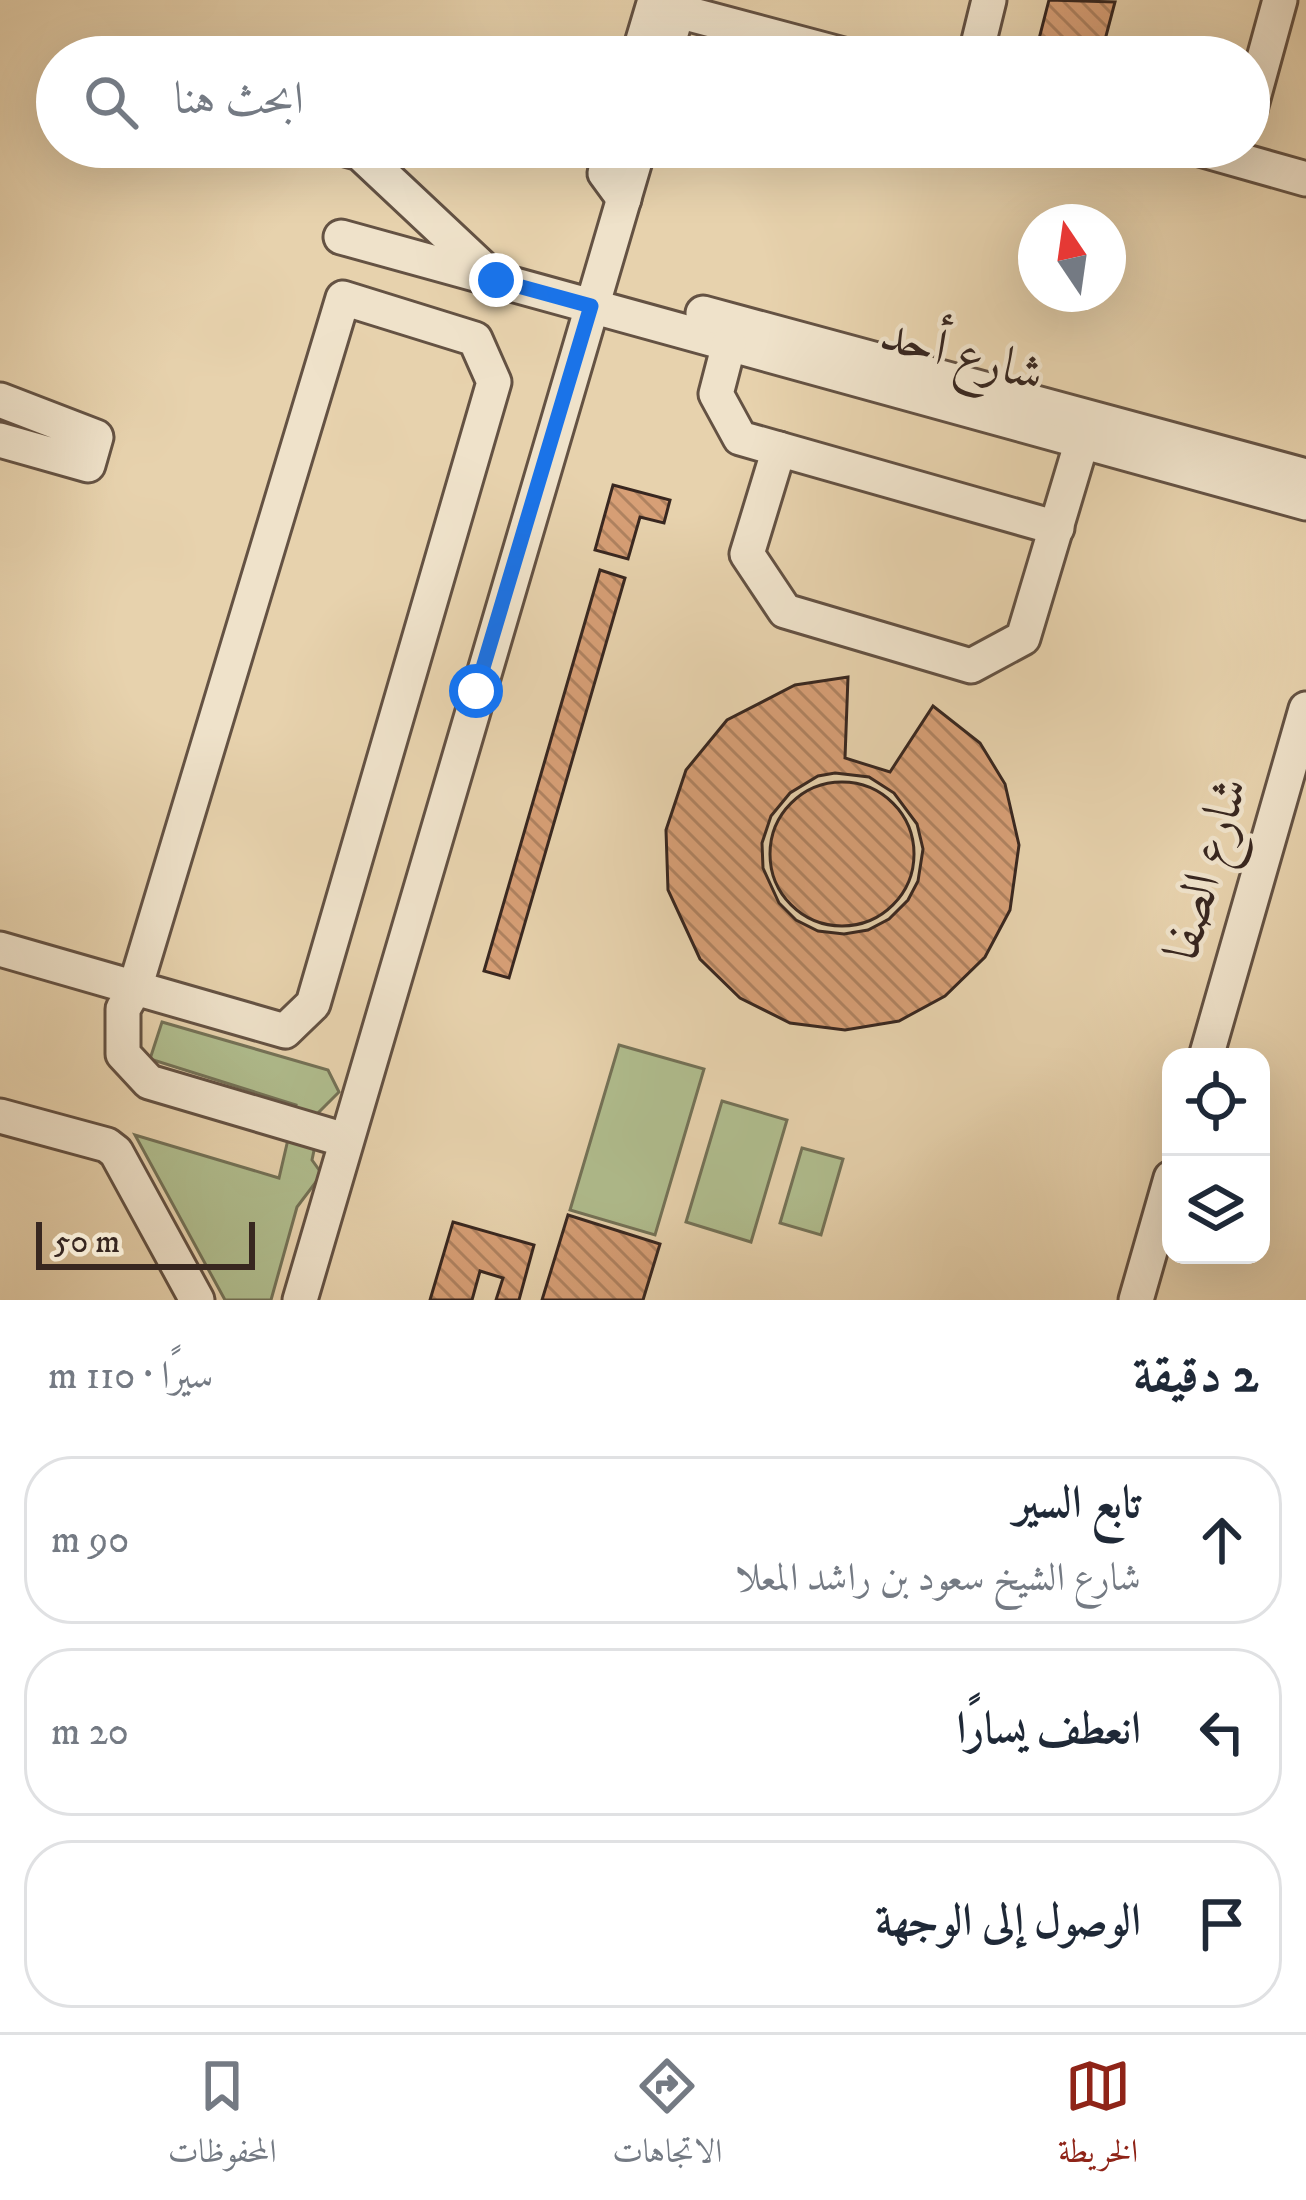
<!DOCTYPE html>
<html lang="ar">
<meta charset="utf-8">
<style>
:root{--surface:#fff;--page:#f2f2f3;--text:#1f2937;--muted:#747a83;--line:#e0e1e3;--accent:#8f2418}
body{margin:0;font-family:"IM FELL DW Pica",Amiri,serif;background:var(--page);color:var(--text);direction:rtl}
.controls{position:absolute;right:36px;bottom:36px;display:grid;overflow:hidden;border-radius:24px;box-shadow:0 12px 48px #0002}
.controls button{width:108px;height:108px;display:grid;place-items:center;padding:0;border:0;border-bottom:3px solid var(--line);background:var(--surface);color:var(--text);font:60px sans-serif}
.compass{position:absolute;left:1018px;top:204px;width:108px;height:108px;border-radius:50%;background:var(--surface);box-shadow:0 12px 48px #0002;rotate:347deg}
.scale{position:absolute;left:36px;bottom:30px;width:219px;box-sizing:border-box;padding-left:12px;border:6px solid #382720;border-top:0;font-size:33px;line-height:42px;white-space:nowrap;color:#382720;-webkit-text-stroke:9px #efe2ca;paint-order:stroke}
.stop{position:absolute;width:36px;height:36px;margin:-27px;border:9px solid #1a73e8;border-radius:50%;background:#fff}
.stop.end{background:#1a73e8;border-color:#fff;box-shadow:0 3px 12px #0008}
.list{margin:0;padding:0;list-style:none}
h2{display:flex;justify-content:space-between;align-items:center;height:156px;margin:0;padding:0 48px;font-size:51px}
h2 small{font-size:39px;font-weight:400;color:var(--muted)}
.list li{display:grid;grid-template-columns:78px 1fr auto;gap:36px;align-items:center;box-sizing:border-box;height:168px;margin:0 24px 24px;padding:0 24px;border:3px solid var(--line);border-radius:48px}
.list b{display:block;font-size:45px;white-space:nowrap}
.list p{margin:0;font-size:39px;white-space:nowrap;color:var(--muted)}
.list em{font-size:39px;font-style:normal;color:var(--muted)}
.icon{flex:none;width:66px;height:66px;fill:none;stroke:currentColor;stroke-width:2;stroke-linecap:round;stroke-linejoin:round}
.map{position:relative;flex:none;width:1306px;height:1300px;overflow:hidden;direction:ltr}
.search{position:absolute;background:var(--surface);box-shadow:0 12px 48px #0002;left:36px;right:36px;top:36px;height:132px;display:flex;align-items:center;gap:30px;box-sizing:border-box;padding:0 42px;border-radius:66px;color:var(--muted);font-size:45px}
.sheet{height:732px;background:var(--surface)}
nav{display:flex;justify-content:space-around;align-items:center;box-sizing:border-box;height:168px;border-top:3px solid var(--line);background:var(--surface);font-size:33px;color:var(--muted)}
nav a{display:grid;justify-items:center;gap:6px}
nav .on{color:var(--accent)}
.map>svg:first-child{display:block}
</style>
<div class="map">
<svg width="1306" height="1300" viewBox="0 0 1306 1300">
<defs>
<pattern id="building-back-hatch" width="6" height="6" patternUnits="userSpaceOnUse" patternTransform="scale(3)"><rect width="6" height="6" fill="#d79f76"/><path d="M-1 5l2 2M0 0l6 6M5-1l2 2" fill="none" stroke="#af8260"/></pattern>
</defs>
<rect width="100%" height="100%" fill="#e7d2ad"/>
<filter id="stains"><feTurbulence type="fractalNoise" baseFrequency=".00167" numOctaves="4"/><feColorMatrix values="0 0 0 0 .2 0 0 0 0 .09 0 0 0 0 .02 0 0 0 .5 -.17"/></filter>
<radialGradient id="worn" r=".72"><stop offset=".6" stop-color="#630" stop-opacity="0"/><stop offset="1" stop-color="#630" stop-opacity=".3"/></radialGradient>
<!-- green -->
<g fill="#b0bd8e" stroke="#747257" stroke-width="3">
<path d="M162,1022L328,1070L339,1092L311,1120L316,1141L312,1160L322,1174L297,1207L271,1300H225L135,1135L279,1178L296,1105L150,1059Z"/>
<path d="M619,1045L704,1069L655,1235L570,1210Z"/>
<path d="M722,1101L787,1120L751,1242L686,1222Z"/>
<path d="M802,1148L843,1159L821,1235L780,1223Z"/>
</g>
<!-- building -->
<g fill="url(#building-back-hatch)" stroke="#382720" stroke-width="3" fill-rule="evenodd">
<path d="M1049,0L1115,2L1101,55L1039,39Z"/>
<path d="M613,485L670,500L664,523L640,517L628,559L595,550Z"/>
<path d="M600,570L625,578L509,978L484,971Z"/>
<path d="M848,677L845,758L890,772L933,706L980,743L1005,784L1019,845L1010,910L985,957L945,996L899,1021L845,1030L790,1023L740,998L700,959L668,890L666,830L686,770L727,720L795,685ZM835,773L869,777L894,793L917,824L923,849L918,881L908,900L889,919L868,930L844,934L818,931L796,920L779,903L763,868L762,843L771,816L790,793L818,776Z"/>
<circle cx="842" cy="854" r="72"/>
<path d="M568,1215L660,1244L643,1300H542Z"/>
<path d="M453,1222L534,1245L519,1300H496L503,1278L480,1271L472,1300H430Z"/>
</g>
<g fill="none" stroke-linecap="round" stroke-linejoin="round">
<defs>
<g id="minor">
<path d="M678,11L851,57"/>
<path d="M638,57L655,0"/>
<path d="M664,57L681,0"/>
<path d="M975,57L989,0"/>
<path d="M1249,113L1280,0"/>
<path d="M338,147L360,153L491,276"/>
<path d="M612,147L605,173L624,199"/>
<path d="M1193,147L1306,179"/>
<path d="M341,237L1306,503"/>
<path d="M703,313L1306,476"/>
<path d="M729,344L716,394L740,438L1057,528"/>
<path d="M0,400L96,437L88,465L0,440"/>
<path d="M779,449L747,554L785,611L971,666L1023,638L1082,441"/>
<path d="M0,949L285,1031L313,1004L494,382L475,339L343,298L135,988L123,1009V1054L149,1082L345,1140"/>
<path d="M1206,1057L1306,709"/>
<path d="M0,1116L107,1145L116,1152L197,1300"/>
<path d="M300,1300L639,147"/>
<path d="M1136,1300L1171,1178"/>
</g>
</defs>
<!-- minor casing -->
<use href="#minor" stroke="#645243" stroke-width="39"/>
<!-- minor -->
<use href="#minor" stroke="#efe2ca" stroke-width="33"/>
</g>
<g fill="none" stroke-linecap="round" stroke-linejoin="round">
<!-- route -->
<path stroke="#1a73e8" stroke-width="15" d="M476,691L591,306L496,280"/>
</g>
<g text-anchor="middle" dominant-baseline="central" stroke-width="9" stroke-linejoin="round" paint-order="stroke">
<!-- street labels -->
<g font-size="51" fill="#382720" stroke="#efe2ca">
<text transform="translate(962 355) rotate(15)">شارع أحد</text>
<text transform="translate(1207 869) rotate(-74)">شارع الصفا</text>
</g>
</g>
<rect width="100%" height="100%" filter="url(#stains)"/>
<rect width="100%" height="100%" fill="url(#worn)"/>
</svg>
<div class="controls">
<button><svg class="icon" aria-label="locate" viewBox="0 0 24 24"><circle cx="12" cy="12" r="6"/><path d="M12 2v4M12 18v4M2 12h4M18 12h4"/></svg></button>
<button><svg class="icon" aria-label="layers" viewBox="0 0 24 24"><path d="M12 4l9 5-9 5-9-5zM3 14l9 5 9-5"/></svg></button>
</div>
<svg class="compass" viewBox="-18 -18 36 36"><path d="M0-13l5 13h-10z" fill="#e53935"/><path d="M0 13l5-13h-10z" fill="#747a83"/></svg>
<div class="scale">50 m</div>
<div class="stop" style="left:476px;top:691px"></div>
<div class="stop end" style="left:496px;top:280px"></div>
<div class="search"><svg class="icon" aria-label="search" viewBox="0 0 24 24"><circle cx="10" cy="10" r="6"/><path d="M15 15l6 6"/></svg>ابحث هنا</div>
</div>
<section class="sheet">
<h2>2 دقيقة<small>سيرًا · 110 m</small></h2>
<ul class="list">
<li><svg class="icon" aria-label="ahead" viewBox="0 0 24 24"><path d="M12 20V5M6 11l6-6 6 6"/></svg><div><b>تابع السير</b><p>شارع الشيخ سعود بن راشد المعلا</p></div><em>90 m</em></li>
<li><svg class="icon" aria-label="left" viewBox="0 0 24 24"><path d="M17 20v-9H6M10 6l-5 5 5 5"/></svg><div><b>انعطف يسارًا</b></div><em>20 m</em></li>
<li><svg class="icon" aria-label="arrive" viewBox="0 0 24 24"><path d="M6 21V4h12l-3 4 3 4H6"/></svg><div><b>الوصول إلى الوجهة</b></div></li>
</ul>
</section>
<nav>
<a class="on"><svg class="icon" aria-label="map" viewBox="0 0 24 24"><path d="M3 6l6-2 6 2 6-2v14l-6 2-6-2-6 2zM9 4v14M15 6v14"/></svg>الخريطة</a>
<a><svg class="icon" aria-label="directions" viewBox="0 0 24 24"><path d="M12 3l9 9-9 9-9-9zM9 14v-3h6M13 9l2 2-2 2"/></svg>الاتجاهات</a>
<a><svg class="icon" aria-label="saved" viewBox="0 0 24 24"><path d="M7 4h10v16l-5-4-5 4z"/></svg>المحفوظات</a>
</nav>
